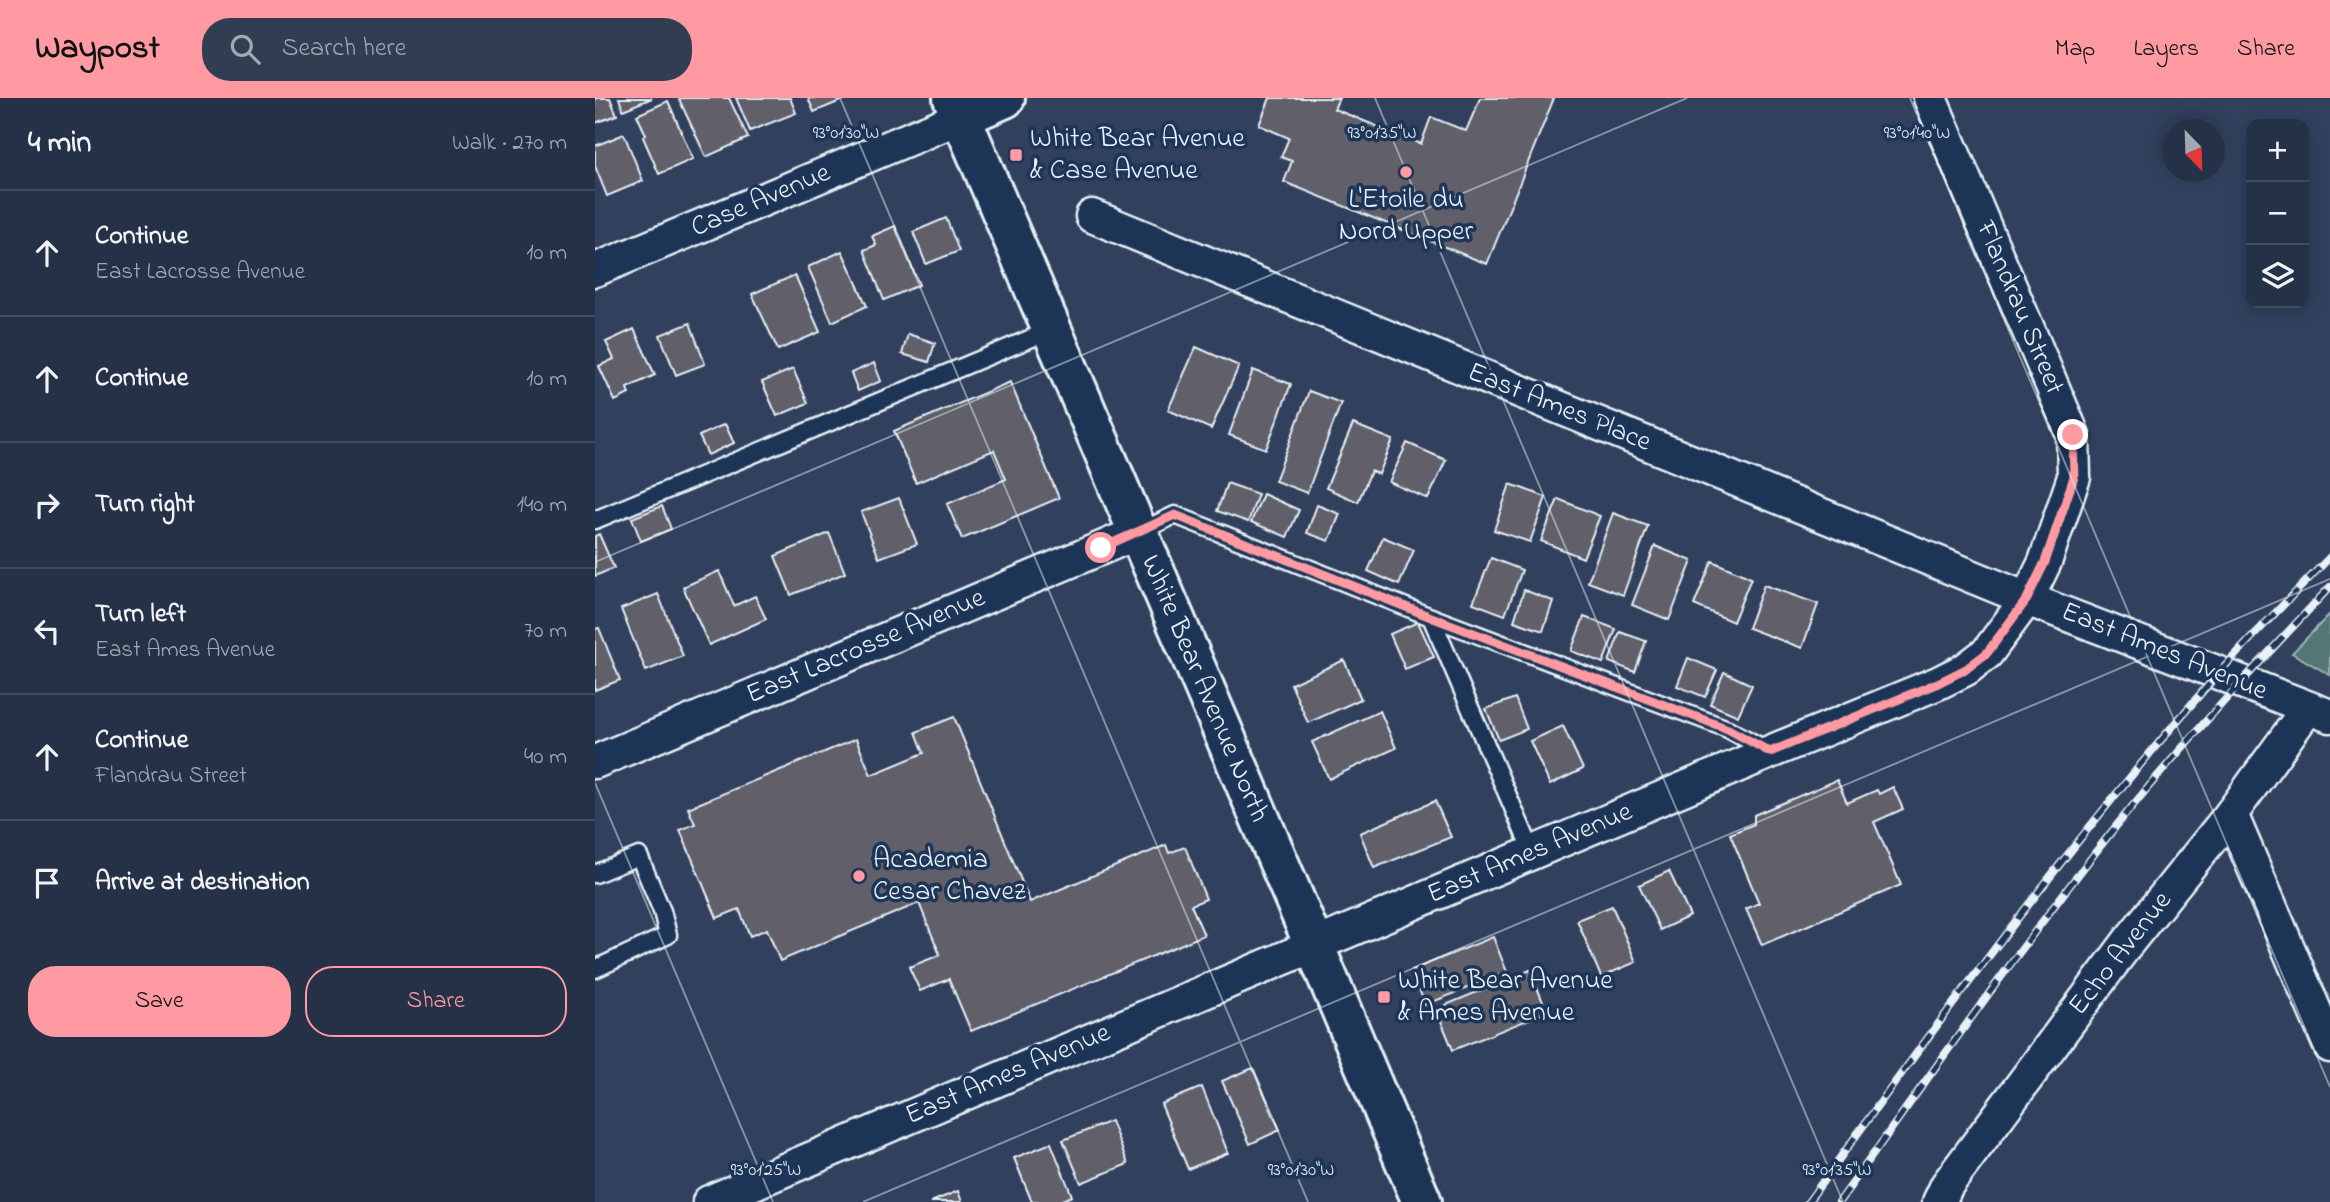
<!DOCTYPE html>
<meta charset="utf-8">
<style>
:root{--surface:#253146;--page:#313d51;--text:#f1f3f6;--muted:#a3a9b3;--line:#424c5f;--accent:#ff9aa2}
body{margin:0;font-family:"Indie Flower",sans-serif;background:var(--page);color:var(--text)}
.controls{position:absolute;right:21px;top:21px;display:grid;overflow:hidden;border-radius:14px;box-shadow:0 4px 18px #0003}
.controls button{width:63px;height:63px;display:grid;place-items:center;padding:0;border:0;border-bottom:2px solid var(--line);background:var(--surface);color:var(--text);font:35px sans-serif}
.compass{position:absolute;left:1567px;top:21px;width:63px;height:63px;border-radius:50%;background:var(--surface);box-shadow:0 4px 18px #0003;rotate:157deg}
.stop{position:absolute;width:21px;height:21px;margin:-16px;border:5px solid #ff9aa2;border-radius:50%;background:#fff}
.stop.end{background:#ff9aa2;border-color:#fff;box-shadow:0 2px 7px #0008}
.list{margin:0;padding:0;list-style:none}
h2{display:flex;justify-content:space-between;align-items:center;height:91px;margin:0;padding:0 28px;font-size:30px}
h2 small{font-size:23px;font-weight:400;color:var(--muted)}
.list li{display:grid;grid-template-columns:46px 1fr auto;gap:21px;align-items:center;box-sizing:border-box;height:126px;padding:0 28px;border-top:2px solid var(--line)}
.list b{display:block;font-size:26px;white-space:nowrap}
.list p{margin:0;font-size:23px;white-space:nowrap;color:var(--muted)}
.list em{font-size:23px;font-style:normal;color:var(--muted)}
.actions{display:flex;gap:14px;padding:21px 28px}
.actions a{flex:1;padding:16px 0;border:2px solid var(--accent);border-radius:28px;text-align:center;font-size:24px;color:var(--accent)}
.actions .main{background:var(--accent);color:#111}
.icon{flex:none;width:38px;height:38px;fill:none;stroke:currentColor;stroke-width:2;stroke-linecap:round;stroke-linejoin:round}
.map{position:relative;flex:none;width:1735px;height:1104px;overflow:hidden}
header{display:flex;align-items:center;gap:42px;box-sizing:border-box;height:98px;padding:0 35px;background:var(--accent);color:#111}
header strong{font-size:33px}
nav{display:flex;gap:38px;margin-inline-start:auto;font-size:24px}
.search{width:490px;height:63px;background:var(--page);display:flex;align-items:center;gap:18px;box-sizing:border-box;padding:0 24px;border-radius:28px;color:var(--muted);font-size:26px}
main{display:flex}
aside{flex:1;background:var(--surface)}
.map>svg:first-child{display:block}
</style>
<header>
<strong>Waypost</strong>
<div class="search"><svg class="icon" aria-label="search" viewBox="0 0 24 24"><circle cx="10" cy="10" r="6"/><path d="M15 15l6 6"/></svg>Search here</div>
<nav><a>Map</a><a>Layers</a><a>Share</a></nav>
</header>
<main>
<aside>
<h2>4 min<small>Walk · 270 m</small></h2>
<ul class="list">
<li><svg class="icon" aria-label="ahead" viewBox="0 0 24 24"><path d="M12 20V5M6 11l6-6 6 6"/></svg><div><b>Continue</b><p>East Lacrosse Avenue</p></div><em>10 m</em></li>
<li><svg class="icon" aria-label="ahead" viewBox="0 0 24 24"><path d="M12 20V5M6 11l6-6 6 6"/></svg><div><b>Continue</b></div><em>10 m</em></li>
<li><svg class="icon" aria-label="right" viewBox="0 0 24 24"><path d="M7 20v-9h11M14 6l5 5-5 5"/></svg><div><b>Turn right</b></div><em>140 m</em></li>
<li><svg class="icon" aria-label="left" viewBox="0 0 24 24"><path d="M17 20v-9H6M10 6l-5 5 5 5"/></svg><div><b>Turn left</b><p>East Ames Avenue</p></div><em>70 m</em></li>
<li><svg class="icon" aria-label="ahead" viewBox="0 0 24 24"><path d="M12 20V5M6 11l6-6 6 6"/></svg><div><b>Continue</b><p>Flandrau Street</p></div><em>40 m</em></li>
<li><svg class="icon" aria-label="arrive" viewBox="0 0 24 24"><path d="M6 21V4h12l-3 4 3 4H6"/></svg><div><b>Arrive at destination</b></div></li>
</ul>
<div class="actions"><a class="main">Save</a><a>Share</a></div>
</aside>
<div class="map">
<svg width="1735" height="1104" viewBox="0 0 1735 1104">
<rect width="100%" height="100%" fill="#31415d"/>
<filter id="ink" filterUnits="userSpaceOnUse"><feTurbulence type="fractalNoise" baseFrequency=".0143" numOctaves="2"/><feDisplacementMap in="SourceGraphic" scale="14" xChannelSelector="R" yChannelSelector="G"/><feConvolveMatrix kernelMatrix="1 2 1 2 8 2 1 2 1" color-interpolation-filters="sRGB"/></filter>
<g filter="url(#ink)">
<!-- green -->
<path fill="#547676" stroke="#9eb4b7" stroke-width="2" d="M1735,516V577L1697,555Z"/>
<!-- building -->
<g fill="#605e6a" stroke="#e8f1f8" stroke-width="2">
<path d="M0,0H15L22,17L0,25Z"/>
<path d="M24,0H57L28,12Z"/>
<path d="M87,0H134L153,40L111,59L84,1Z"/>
<path d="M141,0H195L201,15L155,33Z"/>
<path d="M213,0H253L219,14Z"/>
<path d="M675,0H744L739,11L826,46L836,19L871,33L885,0H959L892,166L689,84L697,63L686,59L694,40L664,27Z"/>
<path d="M73,3L98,61L64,76L48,39L51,37L42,17Z"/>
<path d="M29,36L48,83L12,98L0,68V48Z"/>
<path d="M351,120L364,153L331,166L318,134Z"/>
<path d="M300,128L324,187L289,202L269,152L281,147L277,138Z"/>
<path d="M247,153L272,208L237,224L213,169Z"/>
<path d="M200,177L225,234L183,252L157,196Z"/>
<path d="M95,225L110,266L81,277L65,237Z"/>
<path d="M39,231L60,277L32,290L34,296L20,303L4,268L19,261L11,244Z"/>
<path d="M313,236L340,245L334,264L307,256Z"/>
<path d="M601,249L644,268L616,331L573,312Z"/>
<path d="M279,265L286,283L263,293L256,275Z"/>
<path d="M198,271L213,305L182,318L167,284Z"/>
<path d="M658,272L696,286L671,351L634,337Z"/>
<path d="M415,284L464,400L367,441L352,406L411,381L399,352L321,385L299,333Z"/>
<path d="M714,293L746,305L712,395L680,383Z"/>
<path d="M130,326L139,345L113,357L104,338Z"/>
<path d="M758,326L798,342L784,376L776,373L763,404L731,390Z"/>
<path d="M812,345L851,362L833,401L794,384Z"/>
<path d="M632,385L663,396L653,424L622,413Z"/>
<path d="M915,386L951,399L935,444L899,432Z"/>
<path d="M668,396L704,412L692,439L656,424Z"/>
<path d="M304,400L322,446L284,460L266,414Z"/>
<path d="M963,401L1005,418L988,460L946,443Z"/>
<path d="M722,407L745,416L734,443L712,435Z"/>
<path d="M67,408L76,431L46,443L37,420Z"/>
<path d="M1018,415L1053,428L1028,497L993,484Z"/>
<path d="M234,435L250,475L196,497L180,458Z"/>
<path d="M4,436L19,470L0,478V438Z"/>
<path d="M788,439L819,452L804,487L773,473Z"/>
<path d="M1060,448L1097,463L1074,522L1037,507Z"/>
<path d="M896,460L927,472L910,517L878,505Z"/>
<path d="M1117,463L1156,480L1138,524L1099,507Z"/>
<path d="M124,473L139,508L160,498L171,521L114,547L88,489Z"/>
<path d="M1169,487L1223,506L1207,550L1153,530Z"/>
<path d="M929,492L958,503L948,533L919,523Z"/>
<path d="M63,496L88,558L51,573L26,511Z"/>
<path d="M989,519L1021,531L1008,565L976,553Z"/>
<path d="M823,524L839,559L810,571L795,536Z"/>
<path d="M4,530L25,582L0,592V531Z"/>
<path d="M1025,534L1051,543L1040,574L1014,564Z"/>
<path d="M1093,560L1122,572L1110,599L1082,588Z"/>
<path d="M749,562L766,601L713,625L696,586Z"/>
<path d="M1129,574L1157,587L1143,618L1115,606Z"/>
<path d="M920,600L932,631L904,642L891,611Z"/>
<path d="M785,613L801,650L734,681L717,644Z"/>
<path d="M359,619L435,804L571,747L574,755L590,749L611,801L596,807L609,837L376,933L354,881L325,893L314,869L345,857L324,805L185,863L172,831L155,838L144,811L122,820L85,732L100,726L93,710L261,641L276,677L329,655L321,634Z"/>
<path d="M968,628L988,671L955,687L935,643Z"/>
<path d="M1242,682L1252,705L1282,692L1284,696L1298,689L1308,711L1279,724L1306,787L1167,847L1151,811L1164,805L1135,736L1159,726V717Z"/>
<path d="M840,703L856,739L779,770L765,735Z"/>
<path d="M1074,773L1095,818L1065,832L1044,787Z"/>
<path d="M1017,808L1041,864L1006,879L982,822Z"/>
<path d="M898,839L912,874L830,907L817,872Z"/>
<path d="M935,872L952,914L858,952L841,911Z"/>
<path d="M658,970L685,1032L655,1046L627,983Z"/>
<path d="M607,989L633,1055L593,1071L566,1006Z"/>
<path d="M516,1023L533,1066L486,1085L468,1042Z"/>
<path d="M456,1045L477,1098L462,1104H437L419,1060Z"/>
<path d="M363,1093L367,1104H336Z"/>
</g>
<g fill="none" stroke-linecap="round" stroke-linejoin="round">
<defs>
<g id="service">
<path d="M0,422L456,232"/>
<path d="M542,435L580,417L836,519L1133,631L1175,654"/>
<path d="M836,519L938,756"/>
<path d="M0,776L44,758L67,813L73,837L0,871"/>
</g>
<g id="minor">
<path d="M497,118L1432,501L1450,464L1479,379L1478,337L1335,0"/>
<path d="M0,172L366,19"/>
<path d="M0,664L542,435"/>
<path d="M1636,716L1735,948"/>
<path d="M114,1104L1175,654L1343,585L1371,571L1392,555L1432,501L1735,618"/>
<path d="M1344,1104L1352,1087L1534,843L1636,716L1713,610"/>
</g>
<path id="tertiary" d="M366,19L410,0"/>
<path id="secondary" d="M358,0L719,847L827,1104"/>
</defs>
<!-- service casing -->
<use href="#service" stroke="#e8f1f8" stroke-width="21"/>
<!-- minor casing -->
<use href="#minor" stroke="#e8f1f8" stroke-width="37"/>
<!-- tertiary casing -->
<use href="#tertiary" stroke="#e8f1f8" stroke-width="44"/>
<!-- secondary casing -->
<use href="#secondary" stroke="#e8f1f8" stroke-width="44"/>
<!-- service -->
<use href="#service" stroke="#1d3557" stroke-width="16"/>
<!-- minor -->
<use href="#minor" stroke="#1d3557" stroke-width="32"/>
<!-- tertiary -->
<use href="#tertiary" stroke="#1d3557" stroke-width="38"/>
<!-- secondary -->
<use href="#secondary" stroke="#1d3557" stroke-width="38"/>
<defs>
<g id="rail">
<path d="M1213,1104C1343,924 1475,744 1622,577C1658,537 1697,498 1735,459"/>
<path d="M1244,1104C1335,977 1425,849 1522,727C1589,644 1662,567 1735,489"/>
</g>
</defs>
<!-- rail casing -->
<use href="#rail" stroke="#e8f1f8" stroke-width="8"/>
<!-- rail -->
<use href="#rail" stroke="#1d3557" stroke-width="5" stroke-dasharray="16" stroke-linecap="butt"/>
</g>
</g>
<g fill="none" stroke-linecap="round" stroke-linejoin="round" filter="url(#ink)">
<!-- route -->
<path stroke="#ff9aa2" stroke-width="9" d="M506,450L580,417L836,519L1133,631L1175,654L1343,585L1371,571L1392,555L1432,501L1450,464L1479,379L1478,337"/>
</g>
<!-- ticks -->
<path fill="none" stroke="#e8f1f8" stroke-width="2" stroke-opacity="0.45" d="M245,0L713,1104M780,0L1248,1104M1315,0L1735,989M0,464L1092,0M0,685L178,1104M268,1104L1735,481"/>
<!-- markers -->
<g fill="#ff9aa2" stroke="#1d3557" stroke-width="2.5">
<rect x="414" y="50" width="14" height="14" rx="3.5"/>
<circle cx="811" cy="74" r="7"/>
<circle cx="264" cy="778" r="7"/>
<rect x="782" y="892" width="14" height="14" rx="3.5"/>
</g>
<g text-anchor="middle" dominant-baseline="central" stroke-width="7" stroke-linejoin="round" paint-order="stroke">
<!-- poi labels -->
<g font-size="28" fill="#e8f1f8" stroke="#1d3557" text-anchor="start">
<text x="435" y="41">White Bear Avenue<tspan x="435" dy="32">&amp; Case Avenue</tspan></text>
<text x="811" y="102" text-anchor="middle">L'Etoile du<tspan x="811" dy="32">Nord Upper</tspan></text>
<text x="278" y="762">Academia<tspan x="278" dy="32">Cesar Chavez</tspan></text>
<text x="803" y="883">White Bear Avenue<tspan x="803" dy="32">&amp; Ames Avenue</tspan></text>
</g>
<!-- street labels -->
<g font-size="28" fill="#e8f1f8" stroke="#1d3557">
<text transform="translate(166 103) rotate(-23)">Case Avenue</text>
<text transform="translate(1424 210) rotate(67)">Flandrau Street</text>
<text transform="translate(964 310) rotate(22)">East Ames Place</text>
<text transform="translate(271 549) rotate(-23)">East Lacrosse Avenue</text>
<text transform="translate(1569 554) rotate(22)">East Ames Avenue</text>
<text transform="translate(609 591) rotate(67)">White Bear Avenue North</text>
<text transform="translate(935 756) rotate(-23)">East Ames Avenue</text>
<text transform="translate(1526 856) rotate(-52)">Echo Avenue</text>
<text transform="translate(413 977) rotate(-23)">East Ames Avenue</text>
</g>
</g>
<g font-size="18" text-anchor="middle" fill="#e8f1f8" stroke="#1d3557" stroke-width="7" stroke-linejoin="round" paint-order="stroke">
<text x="251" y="40">93°01'30"W</text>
<text x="787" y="40">93°01'35"W</text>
<text x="1322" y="40">93°01'40"W</text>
<text x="171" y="1077">93°01'25"W</text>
<text x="706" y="1077">93°01'30"W</text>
<text x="1242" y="1077">93°01'35"W</text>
</g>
</svg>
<div class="controls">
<button>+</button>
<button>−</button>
<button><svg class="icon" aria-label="layers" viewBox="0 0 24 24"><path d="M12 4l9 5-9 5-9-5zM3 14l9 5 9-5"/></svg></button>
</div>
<svg class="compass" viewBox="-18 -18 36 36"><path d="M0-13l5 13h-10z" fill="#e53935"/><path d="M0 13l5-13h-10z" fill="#a3a9b3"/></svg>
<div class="stop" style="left:506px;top:450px"></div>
<div class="stop end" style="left:1478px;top:337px"></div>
</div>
</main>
